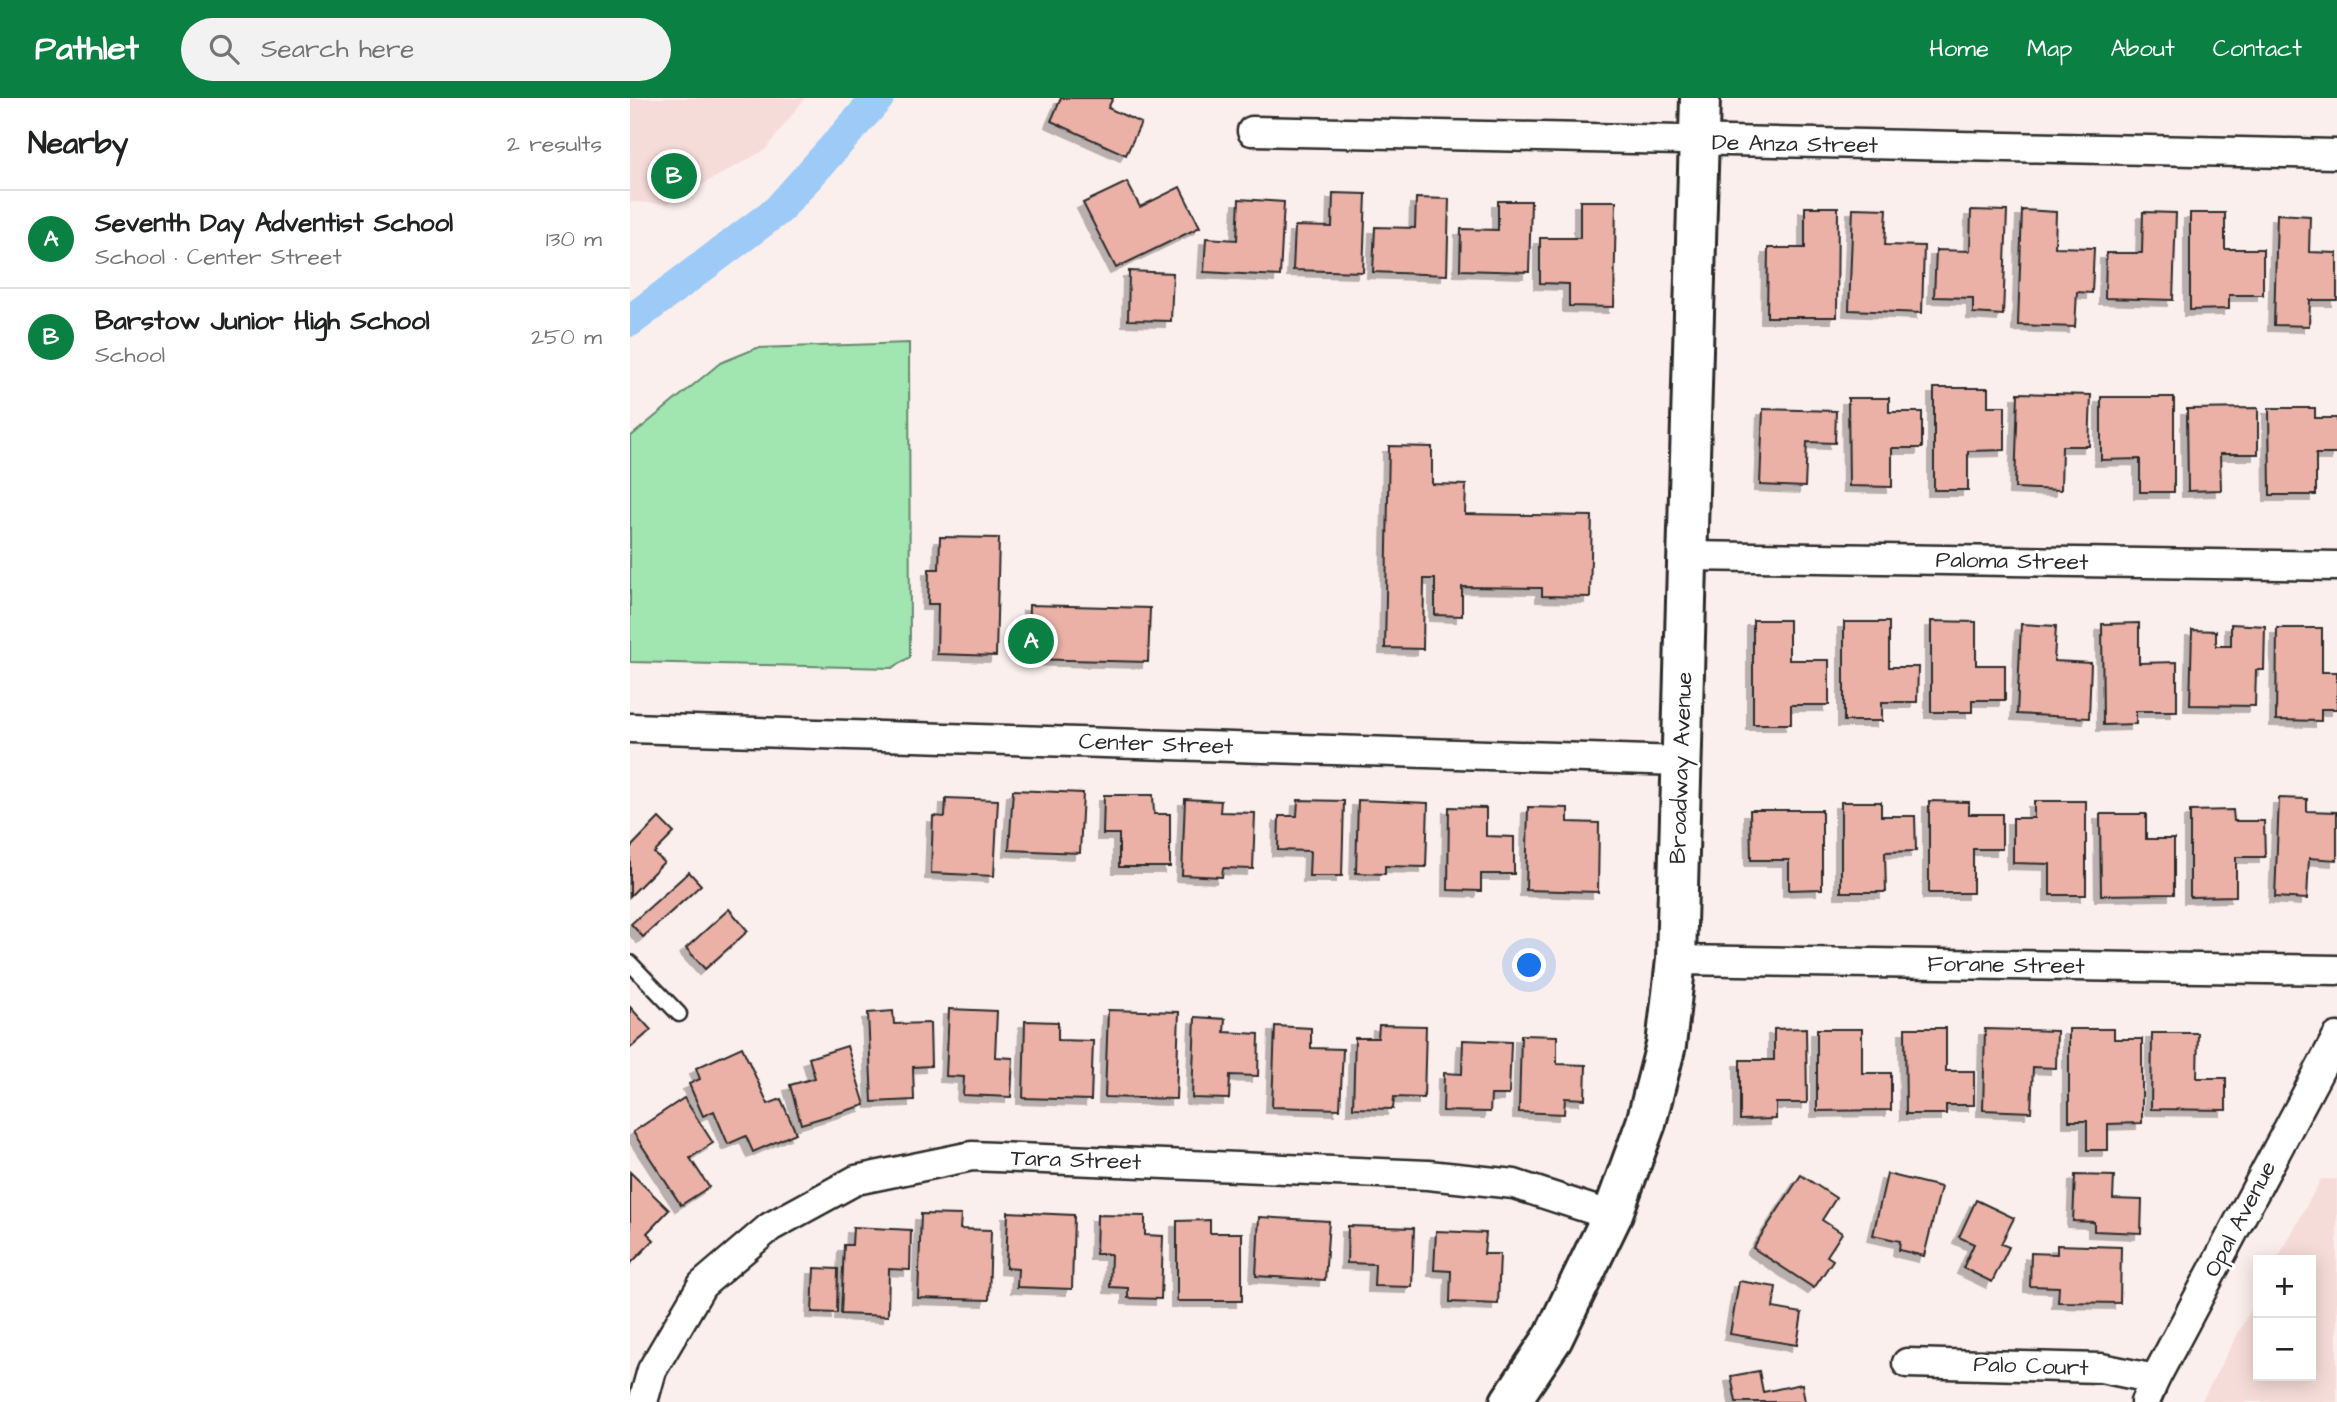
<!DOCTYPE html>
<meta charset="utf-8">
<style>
:root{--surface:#fff;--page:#f2f2f2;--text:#202124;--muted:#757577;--line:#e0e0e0;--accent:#0b8043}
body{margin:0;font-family:"Architects Daughter",sans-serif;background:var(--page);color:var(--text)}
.controls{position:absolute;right:21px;bottom:21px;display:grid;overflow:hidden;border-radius:0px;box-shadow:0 4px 18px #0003}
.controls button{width:63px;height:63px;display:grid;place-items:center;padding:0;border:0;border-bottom:2px solid var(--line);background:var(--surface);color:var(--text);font:35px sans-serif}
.you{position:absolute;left:900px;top:868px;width:24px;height:24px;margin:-18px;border:5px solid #fff;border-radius:50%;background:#1a73e8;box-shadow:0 0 0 10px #1a73e833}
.badge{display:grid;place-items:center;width:46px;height:46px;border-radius:50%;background:var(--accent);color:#fff;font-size:23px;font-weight:700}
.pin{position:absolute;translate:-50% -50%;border:4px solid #fff;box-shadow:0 2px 7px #0006}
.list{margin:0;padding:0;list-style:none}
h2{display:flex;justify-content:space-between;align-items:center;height:91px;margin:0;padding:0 28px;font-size:30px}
h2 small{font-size:23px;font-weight:400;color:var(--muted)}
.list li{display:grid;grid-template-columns:46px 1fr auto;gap:21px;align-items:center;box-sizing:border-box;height:98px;padding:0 28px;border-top:2px solid var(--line)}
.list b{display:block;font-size:26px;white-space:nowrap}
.list p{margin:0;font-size:23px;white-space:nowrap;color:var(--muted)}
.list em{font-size:23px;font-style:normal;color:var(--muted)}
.icon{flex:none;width:38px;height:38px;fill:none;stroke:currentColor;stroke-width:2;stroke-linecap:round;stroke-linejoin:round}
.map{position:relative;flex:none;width:1707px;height:1304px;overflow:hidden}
header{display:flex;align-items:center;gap:42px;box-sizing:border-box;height:98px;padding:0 35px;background:var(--accent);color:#fff}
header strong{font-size:33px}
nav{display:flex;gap:38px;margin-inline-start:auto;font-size:24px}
.search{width:490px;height:63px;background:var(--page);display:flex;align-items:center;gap:18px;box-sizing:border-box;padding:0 24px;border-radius:38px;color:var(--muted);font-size:26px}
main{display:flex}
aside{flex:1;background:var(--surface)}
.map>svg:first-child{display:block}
</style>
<header>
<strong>Pathlet</strong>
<div class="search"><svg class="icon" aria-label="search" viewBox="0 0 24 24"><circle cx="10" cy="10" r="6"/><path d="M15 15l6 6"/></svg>Search here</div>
<nav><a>Home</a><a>Map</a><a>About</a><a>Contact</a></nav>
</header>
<main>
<aside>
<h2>Nearby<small>2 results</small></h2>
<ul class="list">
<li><span class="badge">A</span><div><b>Seventh Day Adventist School</b><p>School · Center Street</p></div><em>130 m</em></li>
<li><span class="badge">B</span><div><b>Barstow Junior High School</b><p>School</p></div><em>250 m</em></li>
</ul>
</aside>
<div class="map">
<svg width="1707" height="1304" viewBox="0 0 1707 1304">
<defs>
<filter id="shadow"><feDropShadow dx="-6" dy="6" stdDeviation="0" flood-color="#0004"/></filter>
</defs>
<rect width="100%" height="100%" fill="#fbefed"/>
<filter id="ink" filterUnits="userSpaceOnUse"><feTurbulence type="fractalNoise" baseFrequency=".0143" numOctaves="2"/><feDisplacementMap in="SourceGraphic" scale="14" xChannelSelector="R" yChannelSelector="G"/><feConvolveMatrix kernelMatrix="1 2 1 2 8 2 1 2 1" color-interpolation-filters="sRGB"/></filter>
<g filter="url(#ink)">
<!-- built -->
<g fill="#f6dcd8">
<path d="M0,0H175L135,52L37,106L0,104Z"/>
<path d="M1691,1081H1707V1304H1571L1628,1198V1278H1681V1162H1647Z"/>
</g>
<!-- green -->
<path fill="#a1e5b1" stroke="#66886e" stroke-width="2" d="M279,245L280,559L262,570L0,564V339L90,265L127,250Z"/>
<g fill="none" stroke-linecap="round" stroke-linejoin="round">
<!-- canal -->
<path stroke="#9dcaf7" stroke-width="32" d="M0,223L148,112L248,0"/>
</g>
<!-- building -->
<g fill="#ebb1a7" stroke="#2b2b2b" stroke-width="2" filter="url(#shadow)">
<path d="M431,0H483L478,10L511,25L496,57L421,23Z"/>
<path d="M497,84L510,109L550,89L570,129L486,170L453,105Z"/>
<path d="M703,95L736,96L733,174L663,172L665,128L702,129Z"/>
<path d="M786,100L819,101L817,177L743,174L745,129L785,130Z"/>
<path d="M609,101L654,104L650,178L574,174L576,140L607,142Z"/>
<path d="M868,103H901L899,174L830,172L831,131L868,132Z"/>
<path d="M950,103H986L984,209L939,208V186L910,185V140H950Z"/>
<path d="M1175,109H1208L1207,219H1137L1138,150H1175Z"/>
<path d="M1223,110L1257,111L1255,147L1294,148L1292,215L1219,212Z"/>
<path d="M1341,112L1377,113L1373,217L1343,215V200L1304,199L1306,152L1340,153Z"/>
<path d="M1392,112L1426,114L1425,149L1464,150L1462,195L1447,194L1445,229L1388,227Z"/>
<path d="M1513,114L1546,115L1543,202L1475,200L1476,155H1512Z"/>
<path d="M1560,115H1595V151H1633V197H1599V211L1560,212Z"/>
<path d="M1647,116L1680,118L1679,154L1707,155V202H1680L1679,228L1644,227Z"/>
<path d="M499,173L543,175L541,223L498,222Z"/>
<path d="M1304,290H1358V308H1375V352L1338,353V392H1304Z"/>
<path d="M1388,295L1461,297L1459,348H1432L1431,392L1385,390Z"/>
<path d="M1471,299H1544V394H1510V361L1471,362Z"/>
<path d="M1218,300H1259V314H1292V350H1262V389L1219,388Z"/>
<path d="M1628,310V356H1590L1591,392L1558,393L1557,311Z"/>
<path d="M1639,310H1685V320H1707V356H1686V397H1640Z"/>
<path d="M1133,311L1206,313L1205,345L1177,344L1175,389L1130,387Z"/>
<path d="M759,348L802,349V386L836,387L835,416L962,418L960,499L912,498V490L832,489V518L805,517V481H794L793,551L755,550Z"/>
<path d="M310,439L369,440L366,558L307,556L308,506H298L299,471H309Z"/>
<path d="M399,507L520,510L518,564L398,561Z"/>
<path d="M1123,522H1159V562H1199V607H1161V626H1123Z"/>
<path d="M1301,523L1346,524V567H1375V602H1342V614H1301Z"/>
<path d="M1214,524H1259V569H1288L1287,604H1252V623H1214Z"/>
<path d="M1509,525V565L1547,564V613H1506V626L1473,627L1472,526Z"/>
<path d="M1391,526L1426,528L1424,563L1461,565L1459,620L1387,616Z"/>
<path d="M1601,526L1635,528L1634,572H1626L1625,608L1560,607L1562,532L1586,533V548H1601Z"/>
<path d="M1647,530H1692V574H1707V611H1691V623L1646,622Z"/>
<path d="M383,692L453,695L450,755L379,752Z"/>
<path d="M474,697H523L524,716H540V769H489V736H473Z"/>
<path d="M316,700L368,702L364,778L301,775L303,718L315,719Z"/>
<path d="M1649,700L1677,701V713L1707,714V762L1679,760L1677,801L1645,799Z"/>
<path d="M555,701L591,703L590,714L625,715L623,771L593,770L592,779L552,777Z"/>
<path d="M668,702L714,703L712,778H679L680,753L648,752L649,718H667Z"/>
<path d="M728,702L798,705L796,769L755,768V776L726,775Z"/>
<path d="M1299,703L1339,704V716H1372V751H1343V795H1299Z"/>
<path d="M1404,703H1456V797H1420V766L1383,765V720H1404Z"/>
<path d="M1211,704H1251V718H1285L1286,753L1255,754L1256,794H1211Z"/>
<path d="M819,709L856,710V738L884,739V776H851V793L818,792Z"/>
<path d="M898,709L938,710V724L969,725L968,794L896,792Z"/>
<path d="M1120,712H1192V791L1159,792V762H1121Z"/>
<path d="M1603,712L1604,723H1634L1635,759H1606V798L1560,799V713Z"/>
<path d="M1470,716H1516V741H1544V796L1471,797Z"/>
<path d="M29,720L44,735L24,755L34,764L0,798V750Z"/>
<path d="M59,774L71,787L13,839L1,826Z"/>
<path d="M99,811L118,833L75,871L56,850Z"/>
<path d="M0,909L21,932L0,950Z"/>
<path d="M319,911L367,913L365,959L383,960L381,999L333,997L334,979L316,978Z"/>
<path d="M478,912L549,914L546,1001L475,999Z"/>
<path d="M263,913L264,926L300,925L301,968L283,969L284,1002L242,1004L238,915Z"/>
<path d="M565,919L595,921L594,934L629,936L628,978L600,977L599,1001L562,1000Z"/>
<path d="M395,923L428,924V942L463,943L461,1002L393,1000Z"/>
<path d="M749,927L796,928L794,1000L764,999L763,1011L723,1010L725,940H748Z"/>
<path d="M645,928L681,930V950L713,951L710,1011L642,1009Z"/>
<path d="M1176,930L1177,1005H1146V1021L1110,1022V962H1144V931Z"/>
<path d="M1275,930H1316V973H1344V1007H1316V1016H1276Z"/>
<path d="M1187,931H1232V975H1261V1012L1187,1013Z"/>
<path d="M1355,931L1427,933L1426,970L1403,969L1401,1014L1353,1012Z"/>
<path d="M1439,931H1484V941H1512V1025L1478,1026V1052H1457V1023H1439Z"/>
<path d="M1522,935H1568L1567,980H1596V1012L1521,1011Z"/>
<path d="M891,937L927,938V966L956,967L955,1001L935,1000L934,1016L889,1014Z"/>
<path d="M833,942L881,944L879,997H861L860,1014L813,1013L814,975L832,976Z"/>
<path d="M217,948L235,1007L171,1026L160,987L185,980L179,960Z"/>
<path d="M112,949L138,1006L151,1001L166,1035L123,1054L116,1038L98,1046L84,1013L73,1018L59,986L70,981L66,970Z"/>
<path d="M54,1000L83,1045L60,1060L79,1089L51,1107L3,1034Z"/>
<path d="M0,1074L39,1112L17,1135L24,1142L0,1166Z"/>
<path d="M1257,1076L1311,1089L1294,1158L1269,1152L1270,1143L1243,1137Z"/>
<path d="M1171,1077L1206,1100L1192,1122L1212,1135L1197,1158L1203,1162L1184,1190L1123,1150Z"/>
<path d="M1445,1077L1484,1078L1483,1101L1512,1102L1511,1135L1464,1133V1124L1443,1123Z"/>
<path d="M1346,1102L1384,1120L1371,1146L1379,1149L1362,1184L1333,1170L1344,1146L1329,1139Z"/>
<path d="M378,1114L444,1117L442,1191L387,1189L388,1171L376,1170Z"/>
<path d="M291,1116L331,1117L330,1131L361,1132L359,1202L288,1200Z"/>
<path d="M467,1117L515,1118V1137L533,1138L531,1201L498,1200V1190L480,1189L481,1156H466Z"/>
<path d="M629,1119L699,1123L695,1182L626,1178Z"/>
<path d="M580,1122V1135H612V1203H547V1123Z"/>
<path d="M718,1128L784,1130L782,1189L744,1188L745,1166L717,1165Z"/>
<path d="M223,1129L281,1132L280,1172L259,1171L258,1218L211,1216L214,1147H222Z"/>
<path d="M806,1133L856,1135L854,1156H870L868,1206L820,1204L821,1173L804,1172Z"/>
<path d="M1427,1147L1491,1149L1490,1205L1428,1204L1429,1189L1400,1188L1401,1155L1427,1156Z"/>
<path d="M184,1170L208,1171L207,1215L182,1214Z"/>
<path d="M1109,1183L1146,1189L1143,1210L1172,1215L1167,1247L1100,1236Z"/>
<path d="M1129,1273L1133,1294L1172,1286L1175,1304H1106L1101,1278Z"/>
</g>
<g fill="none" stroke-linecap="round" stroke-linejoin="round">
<defs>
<path id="lane" d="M0,865L49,916"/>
<g id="street">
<path d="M622,33L1707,56"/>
<path d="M1058,458L1707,468"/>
<path d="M0,630L1051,663"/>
<path d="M1046,862L1707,872"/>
<path d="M1277,1265L1471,1270L1525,1281"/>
<path d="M13,1304L22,1272L72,1187L140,1129L226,1082L342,1058L798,1077L884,1086L982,1118"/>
<path d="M1515,1304L1525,1281L1707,939"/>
</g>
<path id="secondary" d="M880,1304L923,1240L982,1118L1016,1025L1036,947L1046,862L1070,0"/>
</defs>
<!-- lane casing -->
<use href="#lane" stroke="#2b2b2b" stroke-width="19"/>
<!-- street casing -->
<use href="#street" stroke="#2b2b2b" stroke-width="33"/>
<!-- secondary casing -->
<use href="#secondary" stroke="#2b2b2b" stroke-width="44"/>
<!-- lane -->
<use href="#lane" stroke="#fff" stroke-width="14"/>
<!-- street -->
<use href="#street" stroke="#fff" stroke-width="28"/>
<!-- secondary -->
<use href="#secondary" stroke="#fff" stroke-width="38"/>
</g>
</g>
<g text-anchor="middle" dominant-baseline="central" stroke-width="6" stroke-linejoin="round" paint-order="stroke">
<!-- street labels -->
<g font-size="23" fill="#2b2b2b" stroke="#fff">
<text transform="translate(1165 46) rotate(1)">De Anza Street</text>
<text transform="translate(1382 463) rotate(1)">Paloma Street</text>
<text transform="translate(526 646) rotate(2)">Center Street</text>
<text transform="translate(1051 670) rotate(-88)">Broadway Avenue</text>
<text transform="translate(1376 867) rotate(1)">Forane Street</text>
<text transform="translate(446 1062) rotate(2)">Tara Street</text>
<text transform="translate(1610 1121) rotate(-62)">Opal Avenue</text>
<text transform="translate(1401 1268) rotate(2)">Palo Court</text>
</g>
</g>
</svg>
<div class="controls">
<button>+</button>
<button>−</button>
</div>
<div class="you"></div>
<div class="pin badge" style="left:401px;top:543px">A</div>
<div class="pin badge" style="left:44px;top:78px">B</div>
</div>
</main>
